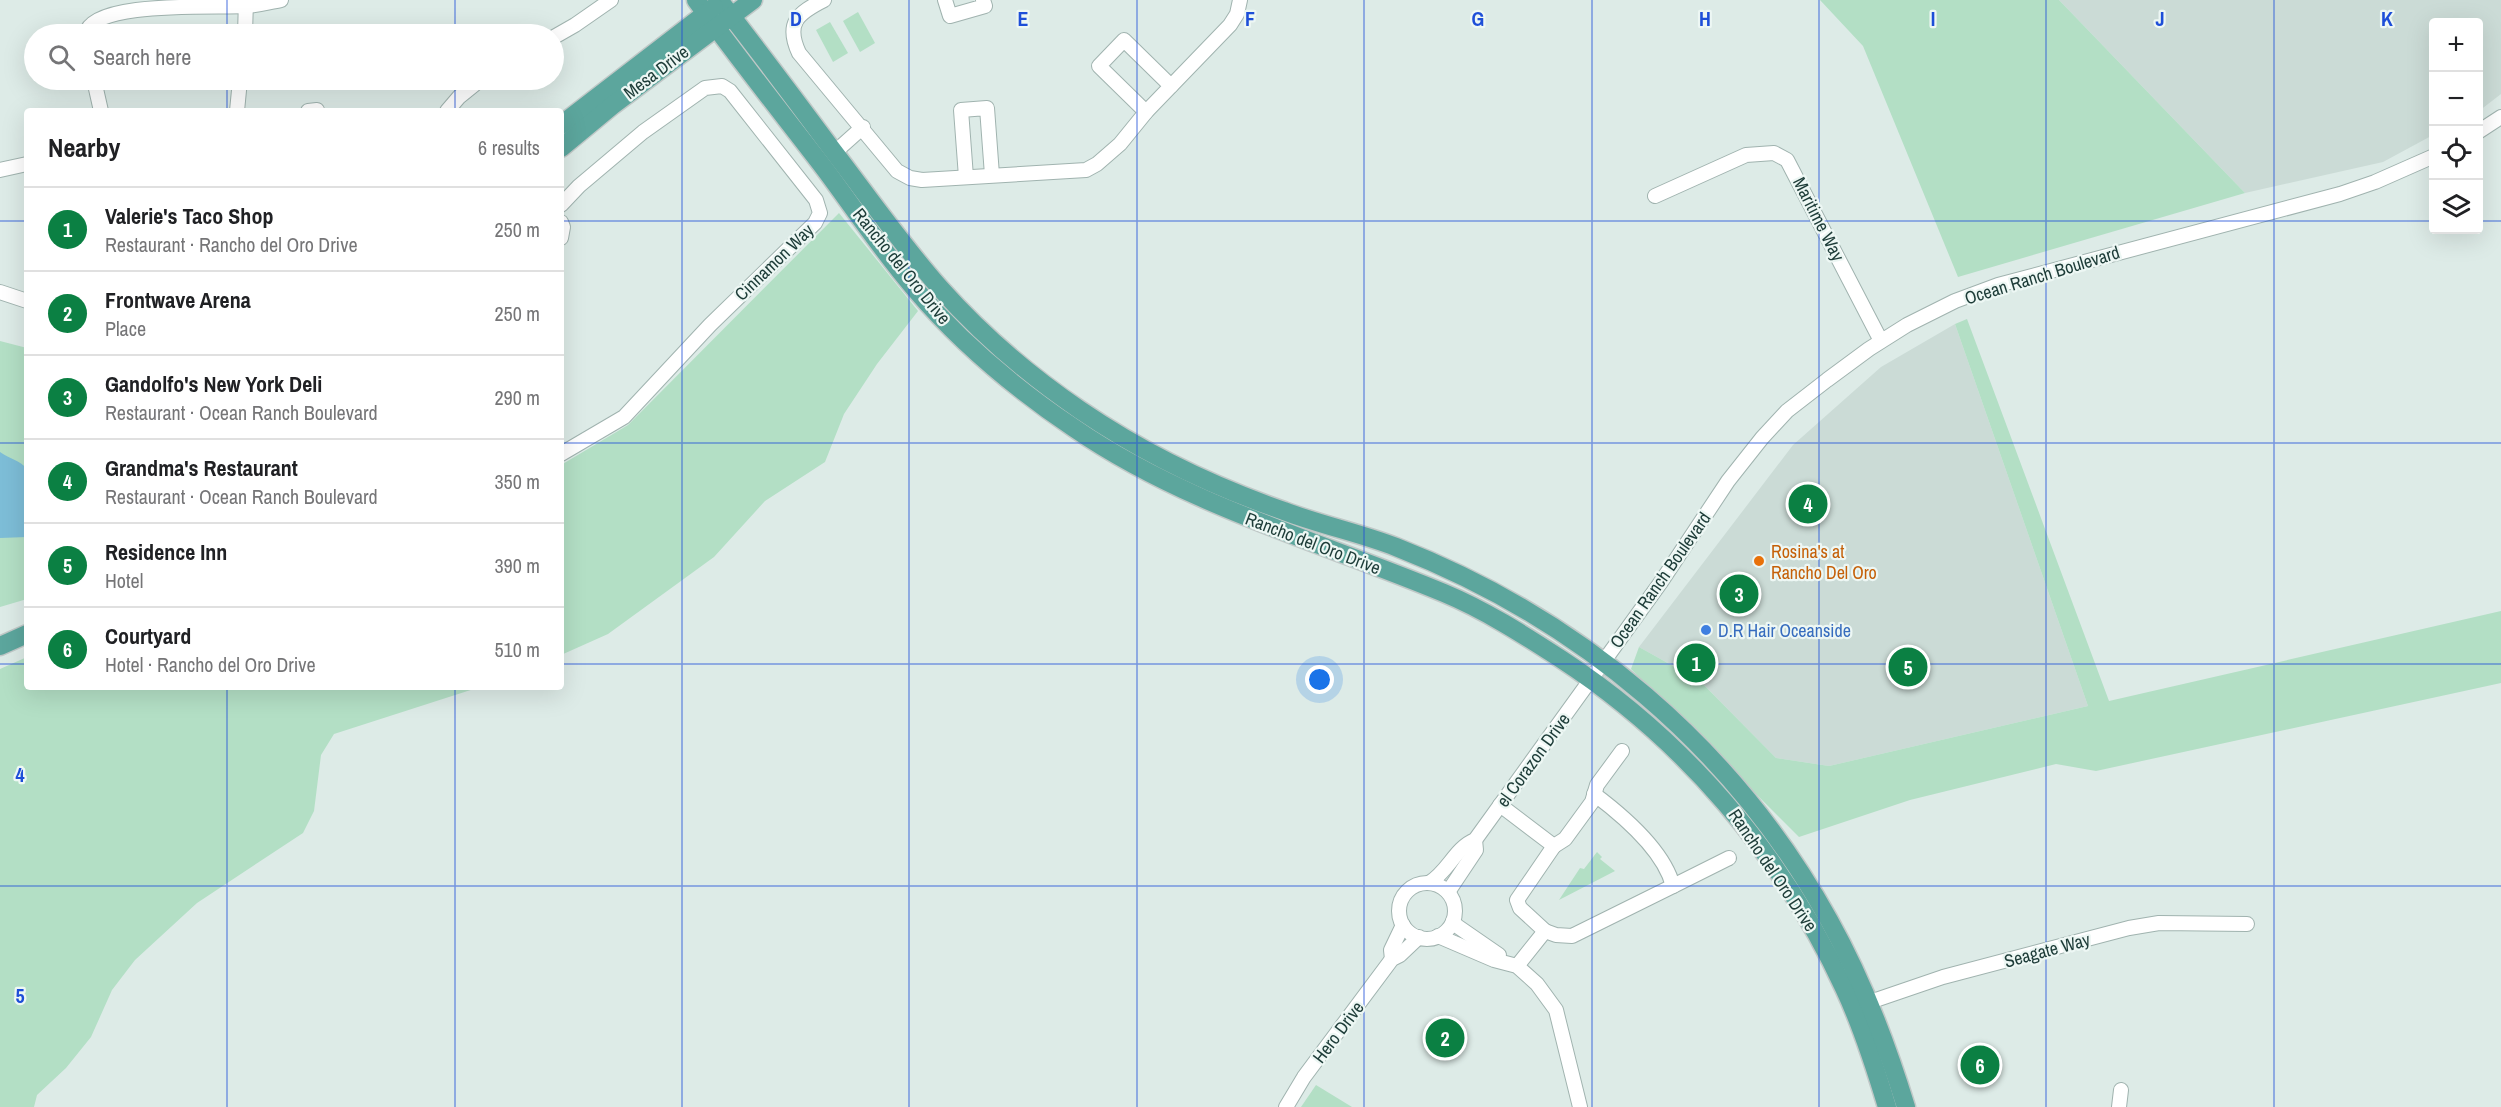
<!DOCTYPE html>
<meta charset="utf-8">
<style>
:root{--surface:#fff;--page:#f2f2f2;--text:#202124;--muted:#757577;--line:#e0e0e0;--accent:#0b8043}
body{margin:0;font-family:"Archivo Narrow",sans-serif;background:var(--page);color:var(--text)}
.controls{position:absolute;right:18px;top:18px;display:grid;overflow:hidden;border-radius:6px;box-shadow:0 6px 24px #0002}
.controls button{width:54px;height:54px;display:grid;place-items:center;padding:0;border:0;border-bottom:2px solid var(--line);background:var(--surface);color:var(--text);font:30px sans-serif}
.you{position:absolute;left:1320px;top:680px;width:21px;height:21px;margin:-15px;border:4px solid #fff;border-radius:50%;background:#1a73e8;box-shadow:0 0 0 9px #1a73e833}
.badge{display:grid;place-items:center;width:39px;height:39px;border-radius:50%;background:var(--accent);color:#fff;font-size:20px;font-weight:700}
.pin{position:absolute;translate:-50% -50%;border:3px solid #fff;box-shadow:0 2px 6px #0006}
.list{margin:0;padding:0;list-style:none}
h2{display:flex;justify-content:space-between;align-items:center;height:78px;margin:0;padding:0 24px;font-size:26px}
h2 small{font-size:20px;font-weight:400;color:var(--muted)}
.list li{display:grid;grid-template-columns:39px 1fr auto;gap:18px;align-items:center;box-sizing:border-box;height:84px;padding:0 24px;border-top:2px solid var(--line)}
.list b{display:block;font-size:22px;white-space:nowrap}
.list p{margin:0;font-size:20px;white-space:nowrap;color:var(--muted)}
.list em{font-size:20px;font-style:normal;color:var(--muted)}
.icon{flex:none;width:33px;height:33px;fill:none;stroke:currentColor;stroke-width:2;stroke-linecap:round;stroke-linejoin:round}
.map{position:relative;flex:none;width:2501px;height:1107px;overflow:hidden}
.search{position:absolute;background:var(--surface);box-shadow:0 6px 24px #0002;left:24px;top:24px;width:540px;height:66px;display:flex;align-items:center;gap:15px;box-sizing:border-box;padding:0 21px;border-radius:33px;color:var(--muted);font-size:22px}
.panel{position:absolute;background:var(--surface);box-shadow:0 6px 24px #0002;left:24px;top:108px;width:540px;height:582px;border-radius:6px}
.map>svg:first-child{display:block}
</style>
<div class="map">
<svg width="2501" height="1107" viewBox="0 0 2501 1107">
<rect width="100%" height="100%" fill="#ddebe7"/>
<!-- built -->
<g fill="#cbdbd6">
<path d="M2059,0H2501V94L2479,111L2478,22H2434L2433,135L2383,162L2245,193Z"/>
<path d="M1955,324L2088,706L1829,766L1776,758L1700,681L1639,647L1793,445L1881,367Z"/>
</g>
<!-- green -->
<g fill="#b3dfc5">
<path d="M1820,0H2059L2245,193L1958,277L1863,46Z"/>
<path d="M858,12L875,43L860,52L843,21Z"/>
<path d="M830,22L848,53L833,62L816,30Z"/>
<path d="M839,213L918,311L877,364L844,414L825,462L765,501L714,557L608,634L561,655V465L628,425Z"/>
<path d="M1967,319L2109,701L2501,611V683L2096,771L2056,764L1910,800L1799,837L1631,669L1639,647L1700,681L1776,758L1829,766L2088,706L1955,324Z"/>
<path d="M0,341L27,348V599L0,607Z"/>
<path d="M27,657V687H480L334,734L321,755L314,811L303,833L197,903L135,960L112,990L91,1037L66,1068L37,1095L34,1107H0V669Z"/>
<path d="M1597,852L1602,857L1600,859L1615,871L1559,900L1580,868L1584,869Z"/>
<path d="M1316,1085L1352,1107H1301Z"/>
</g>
<!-- water -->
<path fill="#7dbdd7" d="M0,452C9,459 20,460 27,469V537L0,538Z"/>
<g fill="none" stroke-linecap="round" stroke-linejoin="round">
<defs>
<g id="minor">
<path d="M824,0C798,13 785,23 799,53L897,171L910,178L922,180L1086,170L1097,164L1120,144L1146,112L1230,25L1237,14L1240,0"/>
<path d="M945,0L950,16L985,6L983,0"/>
<path d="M86,34C91,0 216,8 245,6C257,6 269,2 281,0"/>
<path d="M245,34L246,0"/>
<path d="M554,37L575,25L611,0"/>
<path d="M94,80L101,111"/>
<path d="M237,111L240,80"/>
<path d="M308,111L317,110"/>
<path d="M447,111L459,97L480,80"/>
<path d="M1146,112L1099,66L1124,40L1171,86"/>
<path d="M2478,132L2501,117"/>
<path d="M835,152L863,127"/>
<path d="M0,170L27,164"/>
<path d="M966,177L961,110L987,108L992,175"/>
<path d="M1655,196L1746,155L1774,153L1787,160L1881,341"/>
<path d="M561,205L579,186L643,132L705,88L722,86L730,91L816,200L820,213L815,223L710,325L624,417L561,454"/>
<path d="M561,222L563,227L561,238"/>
<path d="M0,292L27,301"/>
<path d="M1500,805L1554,846L1517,900L1520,908L1545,931"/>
<path d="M1554,846L1565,839L1592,802L1597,785L1622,751"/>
<path d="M1429,883C1448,872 1455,848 1475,840L1661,582L1728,481L1762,438L1787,411L1827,380L1869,349L1907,325L1955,301L1998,285L2340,194L2375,182L2434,156"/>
<circle cx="1427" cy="911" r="28"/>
<path d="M1673,886L1729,858"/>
<path d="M1448,892L1476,850L1475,840"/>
<path d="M1453,921L1457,926L1499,955"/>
<path d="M1438,936L1494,960L1517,966L1537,984L1556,1010L1580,1107"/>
<path d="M1392,959L1391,950L1403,925"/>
<path d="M1517,966L1545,931L1556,935L1572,936L1673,886C1664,851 1622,815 1594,794"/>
<path d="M1861,1005L1943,977L2129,928L2159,923L2247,924"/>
<path d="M1286,1107L1304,1077L1392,959L1400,955L1419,937"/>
<path d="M2119,1107L2121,1090"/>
</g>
<g id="major">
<path d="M696,0C737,57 781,112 824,168C854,208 882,251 915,289C961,343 1016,389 1074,428C1186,505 1319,541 1444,593C1485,610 1524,635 1561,659C1685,740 1782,854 1844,988C1862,1026 1875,1067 1887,1107"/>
<path d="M719,0C757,49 794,98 831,148C867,195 901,244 940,288C981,334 1030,376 1080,410C1143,453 1212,486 1284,511C1321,525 1360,533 1396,547C1580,619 1733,747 1829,920C1862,979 1886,1042 1906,1107"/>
<path d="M561,125L714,7"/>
<path d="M561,148L613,105L753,0"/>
<path d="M0,646L27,634"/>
</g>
</defs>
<!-- minor casing -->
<use href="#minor" stroke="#a0b3af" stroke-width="16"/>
<!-- major casing -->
<use href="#major" stroke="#c0c8c7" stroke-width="21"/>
<!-- minor -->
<use href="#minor" stroke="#fff" stroke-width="14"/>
<!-- major -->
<use href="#major" stroke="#5ca69d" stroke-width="18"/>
</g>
<!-- grid -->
<path fill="none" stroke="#1d4ed8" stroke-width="1.5" stroke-opacity="0.55" d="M227,0V34M455,0V34M682,0V1107M909,0V1107M1137,0V1107M1364,0V1107M1592,0V1107M1819,0V1107M2046,0V1107M2274,0V1107M227,80V111M455,80V111M0,221H27M561,221H2434M2478,221H2501M0,443H27M561,443H2501M0,664H27M561,664H2501M227,687V1107M455,687V1107M0,886H2501"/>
<!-- markers -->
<circle fill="#e8710a" stroke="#edf7f4" stroke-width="2" cx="1759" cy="561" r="6"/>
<circle fill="#3f7fe0" stroke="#edf7f4" stroke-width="2" cx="1706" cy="630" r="6"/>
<g text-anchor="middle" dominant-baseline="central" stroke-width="4.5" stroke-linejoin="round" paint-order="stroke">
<!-- street labels -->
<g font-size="18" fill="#1d3c38" stroke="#edf7f4">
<text transform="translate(656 72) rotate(-37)">Mesa Drive</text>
<text transform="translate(1819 219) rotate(63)">Maritime Way</text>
<text transform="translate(774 262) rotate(-44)">Cinnamon Way</text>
<text transform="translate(902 266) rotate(51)">Rancho del Oro Drive</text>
<text transform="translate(2042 275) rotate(-17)">Ocean Ranch Boulevard</text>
<text transform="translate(1313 543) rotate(21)">Rancho del Oro Drive</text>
<text transform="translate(1660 580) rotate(-55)">Ocean Ranch Boulevard</text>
<text transform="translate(1533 760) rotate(-54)">el Corazon Drive</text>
<text transform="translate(1773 870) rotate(56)">Rancho del Oro Drive</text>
<text transform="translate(2047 950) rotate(-15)">Seagate Way</text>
<text transform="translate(1338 1032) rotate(-53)">Hero Drive</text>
</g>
<!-- food labels -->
<g font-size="18" fill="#c56008" stroke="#edf7f4" text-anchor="start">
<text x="1771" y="551">Rosina's at<tspan x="1771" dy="21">Rancho Del Oro</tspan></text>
</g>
<!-- shop labels -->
<g font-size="18" fill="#366cbe" stroke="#edf7f4" text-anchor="start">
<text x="1718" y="630">D.R Hair Oceanside</text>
</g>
</g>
<g font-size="20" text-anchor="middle" font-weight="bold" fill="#1d4ed8" stroke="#edf7f4" stroke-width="4.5" stroke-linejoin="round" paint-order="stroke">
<text x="796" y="26">D</text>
<text x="1023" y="26">E</text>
<text x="1250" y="26">F</text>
<text x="1478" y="26">G</text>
<text x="1705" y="26">H</text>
<text x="1933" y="26">I</text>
<text x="2160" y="26">J</text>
<text x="2387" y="26">K</text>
<text x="20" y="782">4</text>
<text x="20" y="1003">5</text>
</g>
</svg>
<div class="controls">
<button>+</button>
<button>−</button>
<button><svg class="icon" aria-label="locate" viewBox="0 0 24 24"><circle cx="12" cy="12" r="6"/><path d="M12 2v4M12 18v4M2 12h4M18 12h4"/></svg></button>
<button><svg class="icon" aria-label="layers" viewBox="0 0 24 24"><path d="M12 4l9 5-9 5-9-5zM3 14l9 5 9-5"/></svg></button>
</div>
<div class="you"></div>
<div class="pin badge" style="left:1696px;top:663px">1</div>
<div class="pin badge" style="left:1445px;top:1038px">2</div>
<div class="pin badge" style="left:1739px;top:594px">3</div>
<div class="pin badge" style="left:1808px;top:504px">4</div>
<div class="pin badge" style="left:1908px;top:667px">5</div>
<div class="pin badge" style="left:1980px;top:1065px">6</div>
<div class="search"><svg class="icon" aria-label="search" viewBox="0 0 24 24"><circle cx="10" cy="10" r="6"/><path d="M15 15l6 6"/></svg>Search here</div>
<section class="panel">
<h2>Nearby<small>6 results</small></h2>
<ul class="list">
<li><span class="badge">1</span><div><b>Valerie's Taco Shop</b><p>Restaurant · Rancho del Oro Drive</p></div><em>250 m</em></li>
<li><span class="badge">2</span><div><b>Frontwave Arena</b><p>Place</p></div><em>250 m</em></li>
<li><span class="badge">3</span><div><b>Gandolfo's New York Deli</b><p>Restaurant · Ocean Ranch Boulevard</p></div><em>290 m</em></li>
<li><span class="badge">4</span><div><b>Grandma's Restaurant</b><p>Restaurant · Ocean Ranch Boulevard</p></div><em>350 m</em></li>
<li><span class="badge">5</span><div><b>Residence Inn</b><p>Hotel</p></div><em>390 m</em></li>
<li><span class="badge">6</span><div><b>Courtyard</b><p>Hotel · Rancho del Oro Drive</p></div><em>510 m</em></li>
</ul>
</section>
</div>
